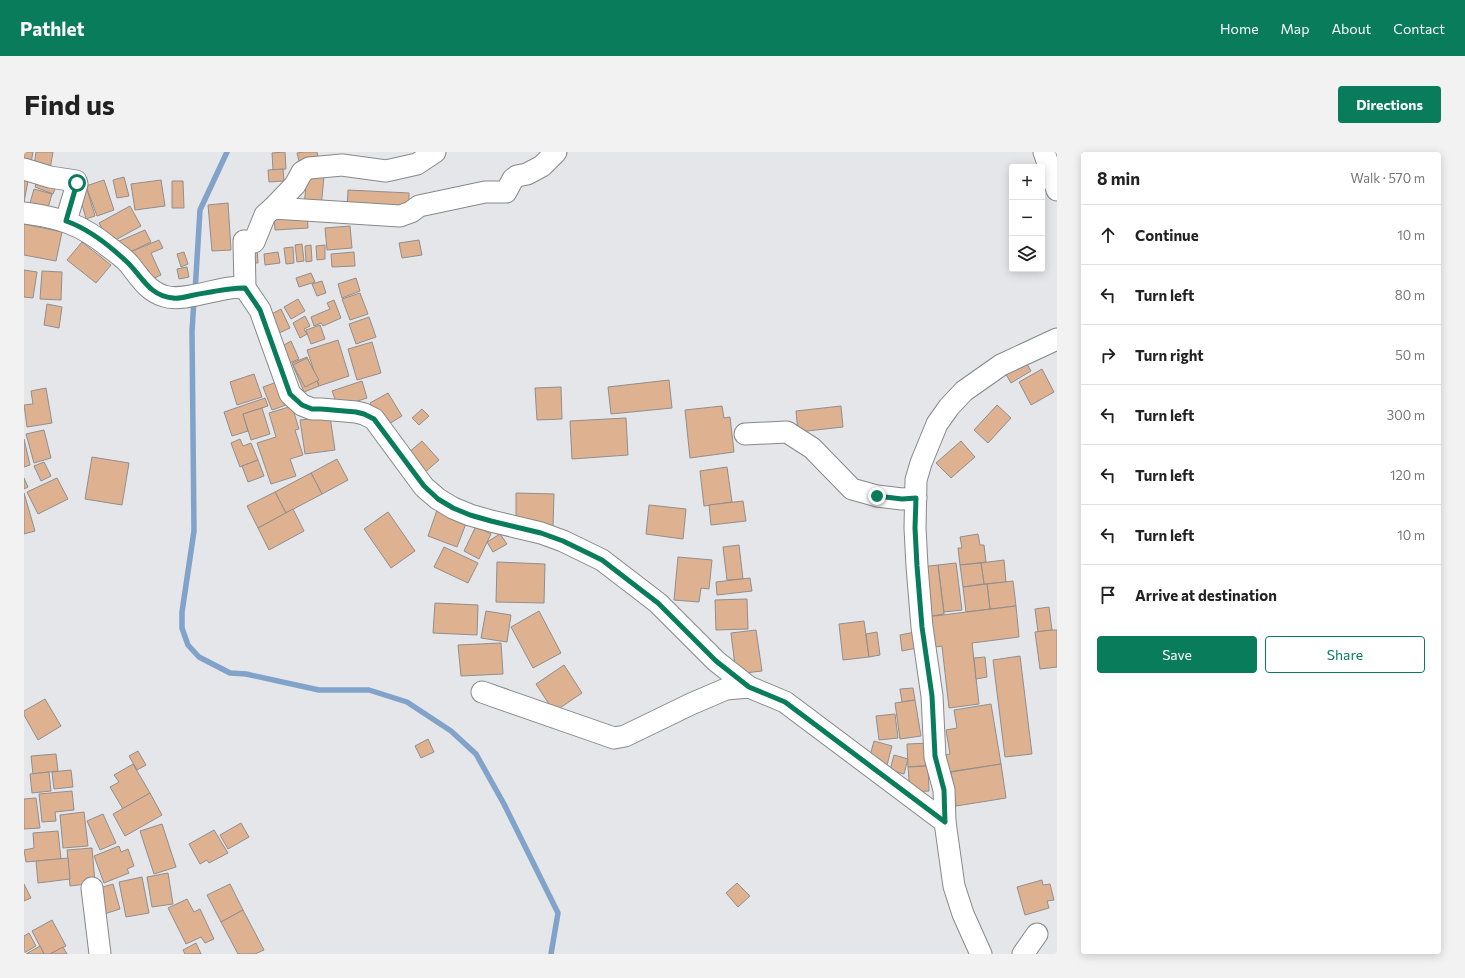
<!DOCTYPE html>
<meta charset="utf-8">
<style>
:root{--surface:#fff;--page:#f2f2f2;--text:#222;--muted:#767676;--line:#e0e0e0;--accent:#097d5b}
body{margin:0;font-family:Commissioner,sans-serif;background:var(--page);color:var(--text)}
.controls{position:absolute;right:12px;top:12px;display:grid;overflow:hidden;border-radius:4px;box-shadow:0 2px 10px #0003}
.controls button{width:36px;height:36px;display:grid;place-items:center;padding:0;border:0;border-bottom:1px solid var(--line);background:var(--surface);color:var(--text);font:20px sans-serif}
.stop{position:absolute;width:12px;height:12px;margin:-9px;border:3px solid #097d5b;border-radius:50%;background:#fff}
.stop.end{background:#097d5b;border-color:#fff;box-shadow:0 1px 4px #0008}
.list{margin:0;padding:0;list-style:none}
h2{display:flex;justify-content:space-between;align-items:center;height:52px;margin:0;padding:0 16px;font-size:17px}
h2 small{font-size:13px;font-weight:400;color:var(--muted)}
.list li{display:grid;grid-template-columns:26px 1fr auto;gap:12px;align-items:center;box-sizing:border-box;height:60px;padding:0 16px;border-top:1px solid var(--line)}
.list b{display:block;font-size:15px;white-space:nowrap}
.list em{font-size:13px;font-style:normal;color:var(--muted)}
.actions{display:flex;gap:8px;padding:12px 16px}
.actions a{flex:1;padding:9px 0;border:1px solid var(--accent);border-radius:4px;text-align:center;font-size:14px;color:var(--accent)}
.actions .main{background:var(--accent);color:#fff}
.icon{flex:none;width:22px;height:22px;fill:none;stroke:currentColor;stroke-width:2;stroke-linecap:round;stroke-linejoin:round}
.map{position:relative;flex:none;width:1033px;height:802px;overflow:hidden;border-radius:4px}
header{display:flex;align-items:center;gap:24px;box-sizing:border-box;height:56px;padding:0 20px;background:var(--accent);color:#fff}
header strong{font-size:19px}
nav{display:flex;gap:22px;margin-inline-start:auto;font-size:14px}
.intro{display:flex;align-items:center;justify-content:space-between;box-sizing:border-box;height:96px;padding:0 24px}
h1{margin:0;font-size:28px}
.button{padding:10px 18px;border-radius:4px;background:var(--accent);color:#fff;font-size:14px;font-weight:700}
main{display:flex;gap:24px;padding:0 24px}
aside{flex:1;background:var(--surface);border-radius:4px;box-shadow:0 2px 10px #0003}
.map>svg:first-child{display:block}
</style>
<header>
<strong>Pathlet</strong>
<nav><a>Home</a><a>Map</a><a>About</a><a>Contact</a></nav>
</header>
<div class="intro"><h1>Find us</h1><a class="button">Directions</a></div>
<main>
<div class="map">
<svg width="1033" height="802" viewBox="0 0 1033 802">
<rect width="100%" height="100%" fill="#e4e6e9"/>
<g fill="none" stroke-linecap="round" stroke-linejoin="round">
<!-- stream -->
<g stroke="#81a3ca" stroke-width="5.5">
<path d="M171,140L176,58L203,0"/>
<path d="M170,148L168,179L170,379L158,460V476L164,493L175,505L206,521L222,522L295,538H345L383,550L427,579L452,602L480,652L534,761L527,802"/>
</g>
</g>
<!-- building -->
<g fill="#deb191" stroke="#918e8d">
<path d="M0,0H9L7,11L0,10Z"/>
<path d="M12,0H29L26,17L10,14Z"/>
<path d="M261,0L262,17L249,18L248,1Z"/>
<path d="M279,0H293L295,9L276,13L273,1Z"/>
<path d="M259,17L260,29L245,30L244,18Z"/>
<path d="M0,23L5,24L0,50Z"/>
<path d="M15,23L34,29L29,42L11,35Z"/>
<path d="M283,23L300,24L297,56L280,54Z"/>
<path d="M100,25L105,44L93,46L89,28Z"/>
<path d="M80,28L90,58L73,64L62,34Z"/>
<path d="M137,28L141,54L111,58L107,32Z"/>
<path d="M148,29H159L160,56H148Z"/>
<path d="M62,34L71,64L62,67L54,37Z"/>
<path d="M10,37L28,42L24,56L6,51Z"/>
<path d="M324,38L385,41V56L323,58Z"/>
<path d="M204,51L207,98L188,99L184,53Z"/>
<path d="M106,54L117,74L86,91L75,71Z"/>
<path d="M283,59L284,76L251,78L250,61Z"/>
<path d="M0,72L38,80L32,109L0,103Z"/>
<path d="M326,74L328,96L303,98L301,76Z"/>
<path d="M121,78L127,90L106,100L93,90Z"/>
<path d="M135,88L139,96L127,101L137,123L128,127L124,118L115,122L106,100Z"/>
<path d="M395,88L398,103L378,106L375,91Z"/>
<path d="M58,90L87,113L72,131L43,108Z"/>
<path d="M278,92L280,109L273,110L271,93Z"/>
<path d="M233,93L234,111H223Z"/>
<path d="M287,93L288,109L282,110L281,94Z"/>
<path d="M301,93V107L293,108L292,94Z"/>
<path d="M269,95L270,111L262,112L260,96Z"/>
<path d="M160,100L164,112L157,115L153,102Z"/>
<path d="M254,100L256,111L241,113L240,102Z"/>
<path d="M330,100L331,114L308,115L307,102Z"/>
<path d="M163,115L165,125L155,127L153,117Z"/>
<path d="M0,118L13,120L9,146L0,145Z"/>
<path d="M18,119L38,120L37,148L16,147Z"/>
<path d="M287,121L291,130L275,135L272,126Z"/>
<path d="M332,126L336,139L318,146L314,132Z"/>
<path d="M298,129L302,141L293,144L288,132Z"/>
<path d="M336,141L344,162L326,168L318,147Z"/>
<path d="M274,147L281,159L267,167L260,155Z"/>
<path d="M310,148L317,166L299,174L297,171L290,174L287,165L306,157L303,151Z"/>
<path d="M23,152L38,155L35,176L20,173Z"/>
<path d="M257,157L266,176L253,182L244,164Z"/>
<path d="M281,164L286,174L280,177L283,182L276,186L269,171Z"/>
<path d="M345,165L352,185L332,192L325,172Z"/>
<path d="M296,173L301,187L287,192L282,178Z"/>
<path d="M314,188L325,224L295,234L283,198Z"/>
<path d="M267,189L275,207L263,212L258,200L262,198L260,193Z"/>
<path d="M348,190L357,221L333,228L324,197Z"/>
<path d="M283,205L295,234L280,240L268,211Z"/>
<path d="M283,206L295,228L281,235L269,213Z"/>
<path d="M1000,207L1007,219L987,231L980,219Z"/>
<path d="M1018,217L1030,240L1007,253L995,230Z"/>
<path d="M230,222L238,245L213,253L206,230Z"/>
<path d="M645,228L648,256L587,262L584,235Z"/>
<path d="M256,229L265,252L248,258L239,235Z"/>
<path d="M338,229L343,246L314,255L308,239Z"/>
<path d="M537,235L538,267L513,268L511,236Z"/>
<path d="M22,236L28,271L3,275L0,253L9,252L7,239Z"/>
<path d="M364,241L378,264L360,275L346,251Z"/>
<path d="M241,246L244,254L219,262L224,279L208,284L200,260Z"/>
<path d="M973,253L987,266L964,291L950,278Z"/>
<path d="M268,254L275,277L271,278L279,303L266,307L272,324L247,332L233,291L252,285L245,261Z"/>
<path d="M698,254L700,266L706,265L710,300L666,306L661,258Z"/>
<path d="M817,254L819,275L774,280L772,259Z"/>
<path d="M238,256L246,282L227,288L219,262Z"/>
<path d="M398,257L405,264L395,273L388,266Z"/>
<path d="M306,265L311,298L281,302L276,268Z"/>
<path d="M602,266L604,303L548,307L546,269Z"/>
<path d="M20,278L27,306L10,311L2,282Z"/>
<path d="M0,287L6,313L0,315Z"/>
<path d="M216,287L219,294L227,291L234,308L216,315L207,291Z"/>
<path d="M398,289L415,308L400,321L383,302Z"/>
<path d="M937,289L951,305L927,326L912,311Z"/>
<path d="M68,305L105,311L98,353L61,347Z"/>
<path d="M313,307L324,328L298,342L287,321Z"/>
<path d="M234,308L240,324L224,330L218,314Z"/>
<path d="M20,310L27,324L17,329L10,314Z"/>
<path d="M703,315L708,350L680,354L676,319Z"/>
<path d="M287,321L298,342L262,361L251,340Z"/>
<path d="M0,326L4,335L0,337Z"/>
<path d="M33,326L44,347L14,362L3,340Z"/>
<path d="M251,340L262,361L234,376L223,354Z"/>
<path d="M0,341L11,379L0,382Z"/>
<path d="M492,341L530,342L529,374L492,373Z"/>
<path d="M719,349L722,369L687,373L685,353Z"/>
<path d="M625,353L662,357L659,387L622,382Z"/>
<path d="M269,357L280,379L245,398L234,376Z"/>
<path d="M413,358L443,369L433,395L404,384Z"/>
<path d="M364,360L391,399L367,416L340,377Z"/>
<path d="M452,374L467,382L455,407L440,399Z"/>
<path d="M476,382L483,392L469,400L463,390Z"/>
<path d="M954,382L956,393H960L962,410L936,413L934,396H938L936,385Z"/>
<path d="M715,393L719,427L703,428L699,395Z"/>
<path d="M420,395L454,411L444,431L410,415Z"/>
<path d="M654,405L688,408L685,437L677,436L675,450L650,448Z"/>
<path d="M980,408L982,430L960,432L957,411Z"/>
<path d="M473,410L521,412L520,451L472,450Z"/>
<path d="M932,411L938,458L920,460L914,413Z"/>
<path d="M957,411L960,432L939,435L936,413Z"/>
<path d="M914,413L920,462L902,465L896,415Z"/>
<path d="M726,426L728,439L693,443L692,430Z"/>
<path d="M989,429L992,454L966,457L963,432Z"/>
<path d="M963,432L966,457L942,460L939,435Z"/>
<path d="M723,447L724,477L692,478L691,448Z"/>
<path d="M411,451L454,453L453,483L409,481Z"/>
<path d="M992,454L995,485L948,491L955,552L925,556L918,494L905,496L902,465Z"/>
<path d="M1025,455L1028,478L1014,480L1011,457Z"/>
<path d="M462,459L487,463L483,490L457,486Z"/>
<path d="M515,459L537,501L509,516L487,475Z"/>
<path d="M840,469L845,505L819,508L815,472Z"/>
<path d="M732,478L738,519L712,522L707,481Z"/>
<path d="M1028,478H1033V515L1016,517L1011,480Z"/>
<path d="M853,480L856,503L845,505L842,482Z"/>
<path d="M891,480L893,496L878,499L876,483Z"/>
<path d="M477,491L479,522L437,524L434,493Z"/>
<path d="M996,504L1008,602L981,605L969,508Z"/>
<path d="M961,505L963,525L952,527L950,506Z"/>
<path d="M540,513L558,541L530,560L512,532Z"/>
<path d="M889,536L891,548L878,550L876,537Z"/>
<path d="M21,547L37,574L14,588L0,563V559Z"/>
<path d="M891,548L897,584L876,587L871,551Z"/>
<path d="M967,552L977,612L918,621L915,604L926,602L922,578L933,576L930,558Z"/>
<path d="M871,562L874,586L855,588L852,564Z"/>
<path d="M404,587L410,600L397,606L391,594Z"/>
<path d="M850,589L868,594L862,617L844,611Z"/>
<path d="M907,591L909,613L884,615L883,592Z"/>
<path d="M114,599L122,613L113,618L105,604Z"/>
<path d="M32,602L34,619L9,622L7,604Z"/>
<path d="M870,603L884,607L880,622L866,618Z"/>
<path d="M109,612L126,641L99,657L86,635L95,630L90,623Z"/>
<path d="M977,612L982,646L932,654L927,620Z"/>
<path d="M904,614L905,639L886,640L884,615Z"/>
<path d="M47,618L49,635L30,637L28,620Z"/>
<path d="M25,620L27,639L8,641L6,622Z"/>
<path d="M48,639L50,658L31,660L32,669L18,670L15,642Z"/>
<path d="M126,641L138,663L101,684L89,662Z"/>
<path d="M12,646L16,676L0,677V647Z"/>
<path d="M60,660L64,694L39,696L36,663Z"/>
<path d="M79,662L92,691L76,698L63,669Z"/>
<path d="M217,671L225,685L204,697L196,683Z"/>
<path d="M138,672L152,715L130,722L116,679Z"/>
<path d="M190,678L204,701L185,711L183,708L176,712L165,692Z"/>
<path d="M34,679L37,707L2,710L0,698L10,696L9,681Z"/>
<path d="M95,694L97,700L104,697L110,714L103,717L105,721L80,731L70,704Z"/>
<path d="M68,696L71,731L46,734L43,698Z"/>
<path d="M44,706L46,727L14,731L12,709Z"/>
<path d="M144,721L149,752L128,755L123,725Z"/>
<path d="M118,725L125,761L102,765L95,730Z"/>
<path d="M1018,728L1019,733L1026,732L1030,748L1023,749L1025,756L1001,763L993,735Z"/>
<path d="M713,731L726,744L714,755L702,741Z"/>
<path d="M0,732L7,746L0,749Z"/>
<path d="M89,732L96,757L77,763L69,738Z"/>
<path d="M206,732L219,758L197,770L183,743Z"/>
<path d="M163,747L170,760L176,757L190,787L181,791L177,785L162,792L144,756Z"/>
<path d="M219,758L240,798L231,802H214L197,770Z"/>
<path d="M28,768L42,794L26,802H20L8,779Z"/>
<path d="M5,781L12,794L0,801V784Z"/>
<path d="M172,791L177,802H161L159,798Z"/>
<path d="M16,794L20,802H2Z"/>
<path d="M39,795L43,802H26Z"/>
</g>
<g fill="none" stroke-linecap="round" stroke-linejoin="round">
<defs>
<g id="minor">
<path d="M1020,0L1033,38"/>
<path d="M0,17L26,25L52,29L53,32L42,69"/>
<path d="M249,56L271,33L278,20L285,16L318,13L362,19L393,12L411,0"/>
<path d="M0,61C37,66 57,72 86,96C93,101 100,106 105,112C115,124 123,139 140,144C157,150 188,138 206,136C211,135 216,136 221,136L236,158L266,242L278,253L288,257H297L332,260L340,262L350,267L400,335L414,347L429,356L446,363L467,369L517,381L539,389L578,408L634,451L692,509L725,535L761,550L921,670L930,734L939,762L957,802"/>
<path d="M221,136L220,89L230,90L241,63L249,56L376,64L387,60L395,54L461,40H482L489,27L493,24L503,22L518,14L532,0"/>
<path d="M721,282L763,280L788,296L828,337L853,344L878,347L892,346"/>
<path d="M458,540L590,586L601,584L667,552L702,537L725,535"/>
<path d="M921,670L920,638L911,605L908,544L898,475L893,414L891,376L892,328L897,311L913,272L925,255L940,239L977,213L1033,187"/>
<path d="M68,736L76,802"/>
<path d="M999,802L1013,782"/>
</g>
</defs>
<!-- minor casing -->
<use href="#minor" stroke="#86888a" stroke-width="23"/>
<!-- minor -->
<use href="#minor" stroke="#fff" stroke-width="21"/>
</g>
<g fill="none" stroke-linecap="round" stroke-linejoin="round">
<!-- route -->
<path stroke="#097d5b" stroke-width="5" d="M53,31L42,69C65,77 85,93 103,110C118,124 125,144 149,146C156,147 164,144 170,143C187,140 204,136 221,136L236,158L266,242L278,253L288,257H297L332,260L340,262L350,267L400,334L414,347L429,356L446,363L467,369L517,381L539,389L578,408L634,451L692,509L725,535L761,550L921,670L920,638L911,604L908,544L898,475L893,414L891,376L892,346L878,347L853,344"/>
</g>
</svg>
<div class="controls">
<button>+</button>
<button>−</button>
<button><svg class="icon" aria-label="layers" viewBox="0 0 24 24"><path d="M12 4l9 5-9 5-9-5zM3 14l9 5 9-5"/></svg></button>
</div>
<div class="stop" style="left:53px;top:31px"></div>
<div class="stop end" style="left:853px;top:344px"></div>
</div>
<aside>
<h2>8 min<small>Walk · 570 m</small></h2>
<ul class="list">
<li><svg class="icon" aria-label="ahead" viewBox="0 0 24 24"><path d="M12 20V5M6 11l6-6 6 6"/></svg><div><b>Continue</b></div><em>10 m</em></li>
<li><svg class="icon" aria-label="left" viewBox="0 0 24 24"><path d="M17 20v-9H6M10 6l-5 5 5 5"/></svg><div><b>Turn left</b></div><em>80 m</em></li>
<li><svg class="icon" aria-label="right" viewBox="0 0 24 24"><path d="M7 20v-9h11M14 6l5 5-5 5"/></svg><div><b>Turn right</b></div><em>50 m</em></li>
<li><svg class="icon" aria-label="left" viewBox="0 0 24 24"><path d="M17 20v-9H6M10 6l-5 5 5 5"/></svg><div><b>Turn left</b></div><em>300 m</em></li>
<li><svg class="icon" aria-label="left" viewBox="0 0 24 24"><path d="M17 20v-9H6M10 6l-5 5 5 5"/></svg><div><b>Turn left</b></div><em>120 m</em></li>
<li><svg class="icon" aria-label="left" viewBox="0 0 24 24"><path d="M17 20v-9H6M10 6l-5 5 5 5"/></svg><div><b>Turn left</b></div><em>10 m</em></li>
<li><svg class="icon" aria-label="arrive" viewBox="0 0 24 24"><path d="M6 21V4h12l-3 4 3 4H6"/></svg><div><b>Arrive at destination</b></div></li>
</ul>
<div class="actions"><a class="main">Save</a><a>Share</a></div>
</aside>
</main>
